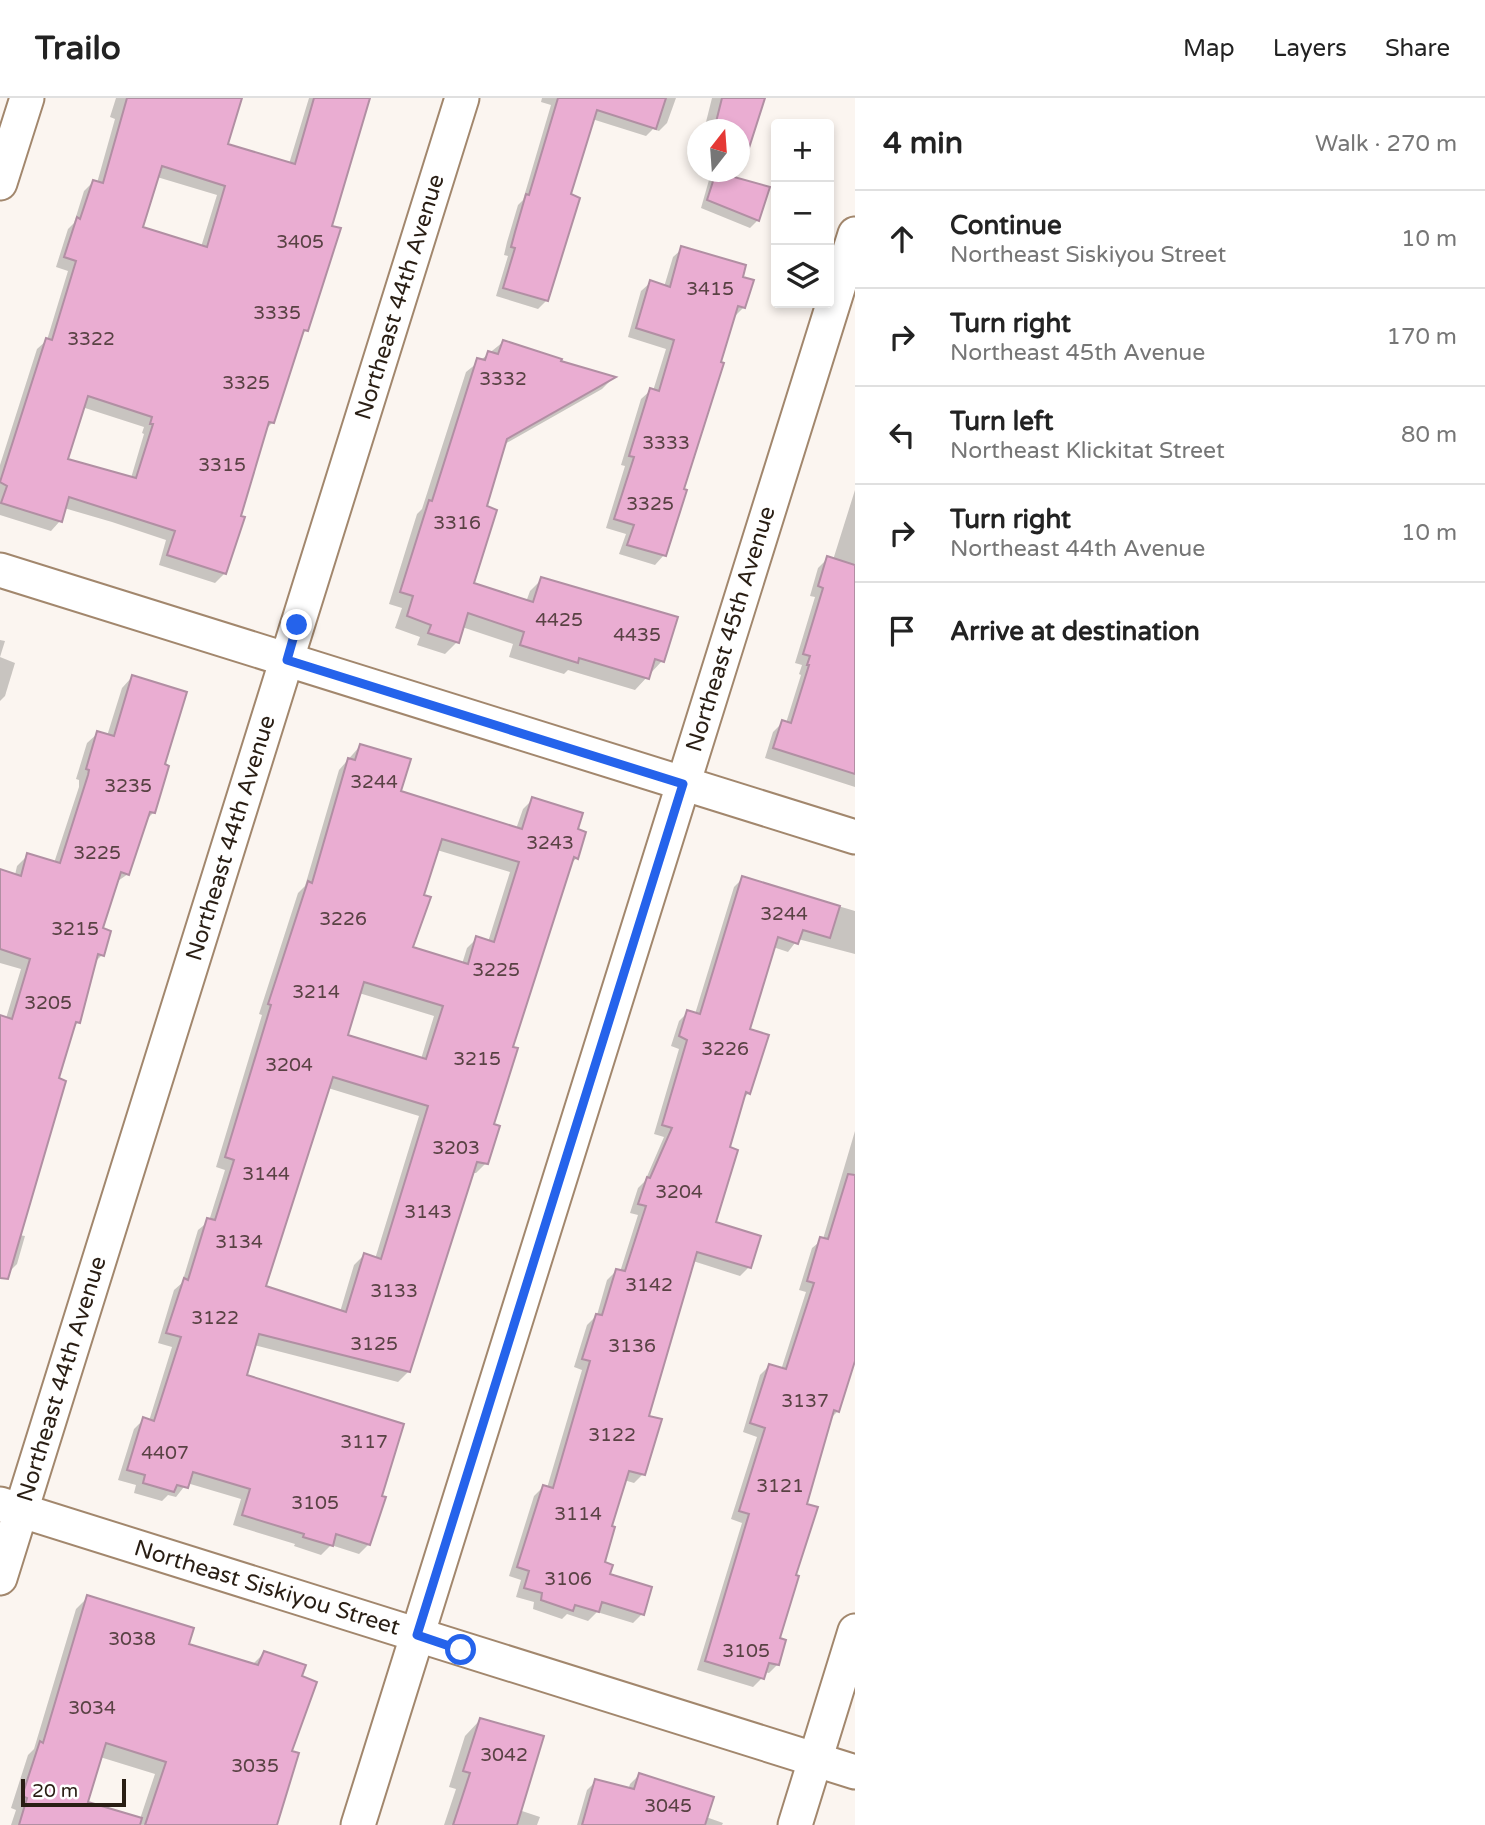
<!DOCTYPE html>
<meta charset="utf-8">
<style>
:root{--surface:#fff;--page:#f6f6f6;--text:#222;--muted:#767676;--line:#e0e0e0}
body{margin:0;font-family:"Varela Round",sans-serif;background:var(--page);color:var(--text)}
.controls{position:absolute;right:21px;top:21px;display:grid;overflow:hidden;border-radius:7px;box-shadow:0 4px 10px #0003}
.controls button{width:63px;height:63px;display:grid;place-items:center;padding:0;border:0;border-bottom:2px solid var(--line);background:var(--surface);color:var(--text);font:35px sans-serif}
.compass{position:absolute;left:687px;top:21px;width:63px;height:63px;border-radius:50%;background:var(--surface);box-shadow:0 4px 10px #0003;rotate:17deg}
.scale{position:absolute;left:21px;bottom:18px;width:105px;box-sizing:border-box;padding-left:7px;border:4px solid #291e14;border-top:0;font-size:19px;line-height:24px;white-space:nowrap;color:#291e14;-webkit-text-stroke:5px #fff;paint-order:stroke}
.stop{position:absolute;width:21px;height:21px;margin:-16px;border:5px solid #2563eb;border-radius:50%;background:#fff}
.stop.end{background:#2563eb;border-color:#fff;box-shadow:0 2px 7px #0008}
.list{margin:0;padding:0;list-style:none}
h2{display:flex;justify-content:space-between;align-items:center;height:91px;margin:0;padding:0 28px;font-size:30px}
h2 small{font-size:23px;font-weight:400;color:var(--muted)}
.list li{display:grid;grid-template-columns:46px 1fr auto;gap:21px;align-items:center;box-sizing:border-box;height:98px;padding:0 28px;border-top:2px solid var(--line)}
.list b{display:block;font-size:26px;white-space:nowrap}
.list p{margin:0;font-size:23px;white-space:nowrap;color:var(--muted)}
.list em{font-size:23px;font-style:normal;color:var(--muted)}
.icon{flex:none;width:38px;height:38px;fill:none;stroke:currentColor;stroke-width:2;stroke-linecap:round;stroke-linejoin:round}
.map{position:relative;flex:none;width:855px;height:1727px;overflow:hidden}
header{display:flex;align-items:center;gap:42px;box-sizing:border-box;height:98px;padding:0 35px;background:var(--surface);border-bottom:2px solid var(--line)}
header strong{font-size:33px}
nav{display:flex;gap:38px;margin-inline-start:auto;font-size:24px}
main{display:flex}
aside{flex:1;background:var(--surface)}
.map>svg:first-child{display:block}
</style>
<header>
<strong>Trailo</strong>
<nav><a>Map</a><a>Layers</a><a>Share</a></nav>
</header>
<main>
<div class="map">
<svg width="855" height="1727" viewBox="0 0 855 1727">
<rect width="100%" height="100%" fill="#fbf5f0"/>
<!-- shadow -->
<g fill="#0003" fill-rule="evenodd">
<path d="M116,0H224L226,47L289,66L309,0H369L330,129L306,232L300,238L273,324L265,332L225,475L215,485L159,467L166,442L112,424L64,410L60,423L51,433L0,417V367L37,251L47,242L68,173L56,169L68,131L74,125L84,93L93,84L97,85L115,21L110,19ZM157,79L217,97L201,149L141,131ZM82,309L144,329L142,335L144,336L131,380L66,362Z"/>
<path d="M542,0H676L667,25L659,33L653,31L646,38L592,21L568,97L547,202L538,211L496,198L508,158L504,157L507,144L518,107L523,102L551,7L541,4Z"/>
<path d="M712,0H763L748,49L740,57V32H704Z"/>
<path d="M717,74L758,122L750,130L701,110L709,82Z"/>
<path d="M683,150L741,180L744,209L734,219L664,457L655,467L619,456L626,436L606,430L625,368L621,367L641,301L651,292L653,293L666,251L628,239L641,193L651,184L664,189L673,159Z"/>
<path d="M503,244L559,264L613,280L602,291L503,347L485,410L472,486L526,504L530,493L542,481L662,563L635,592L568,572L564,576L509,559L513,546L462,529L457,544L445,556L417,547L420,539L395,530L402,510L389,506L417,416L422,411L466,274Z"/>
<path d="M855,392V689L765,660L773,634L783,624L786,625L801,577L799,576L802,567L795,565L815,499L810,498L818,470L828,460L833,462Z"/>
<path d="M0,542L5,543L0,559Z"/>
<path d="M0,559L15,565L5,598L0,603Z"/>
<path d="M132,579L162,668L154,714L145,723L128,776L115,785L101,831L102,857L94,865L78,924L73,930L57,981L19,1137L25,1138L17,1166L6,1177L0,1175V940L21,871L0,865V792L15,777L17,768L28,757L54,765L79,689V682L76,681L87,645L98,635L107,638L122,590Z"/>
<path d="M360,648L399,694L516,731L523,711L533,701L576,732L577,760L569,767L511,950L492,1027L486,1065L476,1075H472L408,1274L398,1284L254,1247L245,1278L380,1399L369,1446L359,1456L331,1447L321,1457L294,1448L295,1446L233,1427L241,1401L187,1385L176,1399L168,1397L162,1403L134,1395L136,1387L118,1382L134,1331L144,1321L149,1323L172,1249L158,1245L174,1192L182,1185L198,1132L209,1123L225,1072L216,1069L262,917L259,916L298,795L305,788L339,672ZM437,752L510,774L488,844L477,840L467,850L462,866L411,850L422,798ZM359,895L434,918L421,961L346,938ZM328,990L419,1018L375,1161L364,1157L354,1167L340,1214L264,1189Z"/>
<path d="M743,780L855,813V856L798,841L788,854L773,849L747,933L749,995L741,1002L728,1050L713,1125L749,1169L740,1178L693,1163L647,1319L643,1376L634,1385L624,1382L610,1429L602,1466L608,1477L642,1516L633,1525L597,1514L588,1523L567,1516L562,1521L533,1511L534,1504L516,1499L521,1482L509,1478L534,1398L543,1389L547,1390L582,1272L574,1269L587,1227L597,1217L607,1182L616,1173L620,1174L638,1117L630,1115L638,1090L645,1083L664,1039L654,1036L679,951L671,948L679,923L688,914L695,916L734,789Z"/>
<path d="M855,1033V1257L838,1313L830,1321L805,1407L793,1478L778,1541V1566L769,1575L764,1574L762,1580L753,1589L697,1572L742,1425L731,1421L757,1339L743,1334L760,1277L769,1268L781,1272L806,1194L799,1192L812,1150L823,1141Z"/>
<path d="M88,1499L187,1547L252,1567L264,1555L300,1579L290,1654L274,1727H11L16,1712L11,1710L28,1657L34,1651L76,1511ZM100,1659L155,1676L140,1721L86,1705Z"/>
<path d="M480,1622L519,1712L540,1719L537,1727H444L456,1691L449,1689L465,1638Z"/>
<path d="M639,1677L706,1719L723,1725L722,1727H577L587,1692L596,1683L628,1692L630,1686Z"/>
</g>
<!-- building -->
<g fill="#eaadd2" stroke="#b18fa3" stroke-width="2" fill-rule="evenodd">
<path d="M127,0H242L228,46L295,66L314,0H370L332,128L341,130L308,233L304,232L274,325L269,324L241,418L245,419L226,476L167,457L175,433L69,399L62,424L1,405L7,388L0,384L46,240L52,242L76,163L64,159L77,119L80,121L93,82L103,85ZM162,68L225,88L207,149L143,129ZM88,298L152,319L150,326H153L136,380L68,361Z"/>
<path d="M558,0H666L656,31L597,12L571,96L580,100L548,203L503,190L515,150L511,149L515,134L526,96L529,97Z"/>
<path d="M722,0H765L749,50L739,47V32H714Z"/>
<path d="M716,74L770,89L759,123L707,102Z"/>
<path d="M681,148L746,167L743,179L754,182L745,210L738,208L721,264L724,265L684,391L687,392L666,458L627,447L634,427L614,421L634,359L629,358L650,290L659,293L674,242L636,230L650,182L670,189Z"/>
<path d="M503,242L562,261L561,263L616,279L507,341L487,408L497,412L474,485L533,504L541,479L678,519L664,564L655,561L649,581L579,560L578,565L520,547L524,534L468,515L459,545L428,535L431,527L407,518L413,498L400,494L429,402L432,403L477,260L485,262L488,253L498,256Z"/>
<path d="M827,458L855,467V676L773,650L782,622L791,625L809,567H807L810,558L803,556L823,490L818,488Z"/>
<path d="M132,577L187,594L165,666L169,668L155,715L150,714L129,777L121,774L103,830L111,833L104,858L98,856L80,925L76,924L59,980L66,983L8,1181L0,1180V917L12,921L30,861L0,851V771L21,778L27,755L60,765L88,677L89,672L86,671L97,633L114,638Z"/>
<path d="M360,646L411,661L401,693L522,731L532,699L583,715L578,731L586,734L578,761L574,759L513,949L518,950L494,1026L500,1028L488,1066L477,1064L410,1274L259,1236L247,1277L404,1326L382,1398L386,1399L370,1447L336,1436L333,1448L303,1439L304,1436L242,1417L250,1391L193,1374L188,1390L177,1387L174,1394L143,1385L145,1377L127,1372L143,1319L154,1323L181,1239L166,1235L184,1180L188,1182L207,1120L215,1122L234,1062L225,1059L271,907L268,906L308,783L312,785L348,660L355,662ZM442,741L519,764L494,844L476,838L468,866L413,849L431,799L424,797ZM364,884L443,908L426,961L348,937ZM333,979L428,1008L381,1161L364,1155L346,1214L266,1188Z"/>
<path d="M742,778L840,808L830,840L803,832L798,846L778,839L750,931L769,937L750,996L746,994L730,1049L738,1052L716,1124L761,1138L751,1170L697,1154L649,1318L662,1321L645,1377L629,1373L612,1428L615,1429L605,1464L613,1467L610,1476L652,1489L644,1517L602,1504L599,1514L575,1507L573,1513L541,1502L542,1495L524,1490L529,1473L517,1469L543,1387L553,1390L590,1263L582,1261L596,1216L602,1217L616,1171L625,1173L646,1108L638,1106L647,1079L650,1080L672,1030L662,1027L687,942L679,938L687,912L700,916Z"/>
<path d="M848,1076L855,1077V1263L839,1314L834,1312L807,1406L818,1409L796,1477L799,1478L780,1540L786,1542L779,1567L769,1565L764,1581L705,1563L749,1416L739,1413L765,1330L750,1325L769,1266L786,1271L814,1185L807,1183L820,1139L828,1141Z"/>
<path d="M87,1497L194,1530L189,1546L258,1567L264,1553L306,1567L302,1578L317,1584L292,1653L299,1655L277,1727H145L166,1664L106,1645L88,1704L142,1720L140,1727H19L27,1700L22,1698L40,1643L43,1645Z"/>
<path d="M480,1620L544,1638L517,1727H453L470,1675L463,1673Z"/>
<path d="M639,1675L714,1699L705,1727H582L595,1681L634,1691Z"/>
</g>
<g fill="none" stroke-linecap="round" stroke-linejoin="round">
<defs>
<g id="minor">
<path d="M0,85L27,0"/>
<path d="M0,472L855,739"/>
<path d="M0,1406L855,1674"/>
<path d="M0,1480L462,0"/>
<path d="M358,1727L855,136"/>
<path d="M795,1727L855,1533"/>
</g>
</defs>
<!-- minor casing -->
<use href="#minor" stroke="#a2876d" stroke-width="37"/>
<!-- minor -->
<use href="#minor" stroke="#fff" stroke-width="33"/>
</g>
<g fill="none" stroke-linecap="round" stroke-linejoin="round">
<!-- route -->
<path stroke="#2563eb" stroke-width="9" d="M297,527L287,562L683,686L417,1537L461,1552"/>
</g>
<g text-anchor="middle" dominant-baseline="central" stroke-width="5" stroke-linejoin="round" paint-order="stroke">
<!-- number labels -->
<g font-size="19" fill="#594244">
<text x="300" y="144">3405</text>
<text x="710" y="191">3415</text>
<text x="277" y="215">3335</text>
<text x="91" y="241">3322</text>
<text x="503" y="281">3332</text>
<text x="246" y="285">3325</text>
<text x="666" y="345">3333</text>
<text x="222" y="367">3315</text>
<text x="650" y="406">3325</text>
<text x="457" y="425">3316</text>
<text x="559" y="522">4425</text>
<text x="637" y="537">4435</text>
<text x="374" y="684">3244</text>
<text x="128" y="688">3235</text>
<text x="550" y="745">3243</text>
<text x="97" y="755">3225</text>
<text x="784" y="816">3244</text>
<text x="343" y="821">3226</text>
<text x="75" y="831">3215</text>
<text x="496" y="872">3225</text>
<text x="316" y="894">3214</text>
<text x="48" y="905">3205</text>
<text x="725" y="951">3226</text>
<text x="477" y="961">3215</text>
<text x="289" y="967">3204</text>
<text x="456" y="1050">3203</text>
<text x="266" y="1076">3144</text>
<text x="679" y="1094">3204</text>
<text x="428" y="1114">3143</text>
<text x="239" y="1144">3134</text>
<text x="649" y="1187">3142</text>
<text x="394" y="1193">3133</text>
<text x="215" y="1220">3122</text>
<text x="374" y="1246">3125</text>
<text x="632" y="1248">3136</text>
<text x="805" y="1303">3137</text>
<text x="612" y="1337">3122</text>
<text x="364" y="1344">3117</text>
<text x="165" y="1355">4407</text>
<text x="780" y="1388">3121</text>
<text x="315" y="1405">3105</text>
<text x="578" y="1416">3114</text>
<text x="568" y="1481">3106</text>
<text x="132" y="1541">3038</text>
<text x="746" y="1553">3105</text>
<text x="92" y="1610">3034</text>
<text x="504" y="1657">3042</text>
<text x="255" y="1668">3035</text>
<text x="668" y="1708">3045</text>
</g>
<!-- street labels -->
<g font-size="23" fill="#291e14" stroke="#fff">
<text transform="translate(400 199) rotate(-73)">Northeast 44th Avenue</text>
<text transform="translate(731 531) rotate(-73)">Northeast 45th Avenue</text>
<text transform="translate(231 740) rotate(-73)">Northeast 44th Avenue</text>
<text transform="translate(62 1281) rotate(-73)">Northeast 44th Avenue</text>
<text transform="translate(267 1490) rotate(17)">Northeast Siskiyou Street</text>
</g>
</g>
</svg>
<div class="controls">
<button>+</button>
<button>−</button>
<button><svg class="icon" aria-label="layers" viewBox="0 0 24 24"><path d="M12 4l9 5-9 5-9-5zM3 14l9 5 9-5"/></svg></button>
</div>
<svg class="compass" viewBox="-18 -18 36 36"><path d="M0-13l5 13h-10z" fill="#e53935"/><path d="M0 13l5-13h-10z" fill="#767676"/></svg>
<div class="scale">20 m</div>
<div class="stop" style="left:461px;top:1552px"></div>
<div class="stop end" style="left:297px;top:527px"></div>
</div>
<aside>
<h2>4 min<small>Walk · 270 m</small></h2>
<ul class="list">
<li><svg class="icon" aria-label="ahead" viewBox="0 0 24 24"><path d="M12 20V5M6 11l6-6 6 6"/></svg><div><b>Continue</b><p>Northeast Siskiyou Street</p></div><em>10 m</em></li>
<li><svg class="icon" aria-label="right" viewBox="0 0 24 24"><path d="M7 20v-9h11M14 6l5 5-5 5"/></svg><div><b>Turn right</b><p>Northeast 45th Avenue</p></div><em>170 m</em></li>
<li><svg class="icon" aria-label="left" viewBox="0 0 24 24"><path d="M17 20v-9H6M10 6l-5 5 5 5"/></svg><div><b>Turn left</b><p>Northeast Klickitat Street</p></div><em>80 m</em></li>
<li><svg class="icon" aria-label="right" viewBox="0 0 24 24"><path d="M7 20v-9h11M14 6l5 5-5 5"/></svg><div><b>Turn right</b><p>Northeast 44th Avenue</p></div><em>10 m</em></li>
<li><svg class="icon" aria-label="arrive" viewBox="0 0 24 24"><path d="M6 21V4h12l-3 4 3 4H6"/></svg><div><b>Arrive at destination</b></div></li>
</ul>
</aside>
</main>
